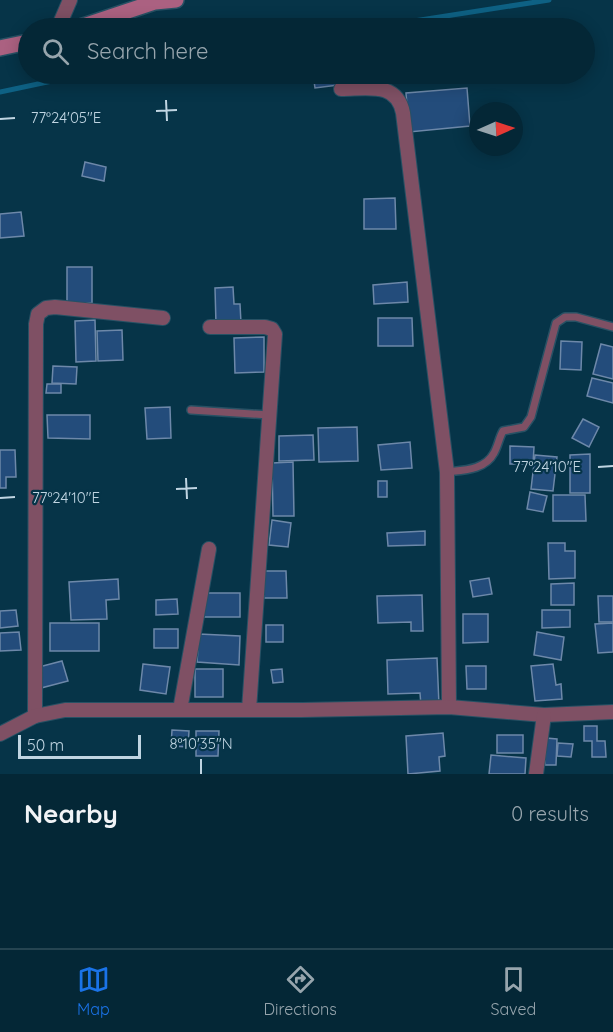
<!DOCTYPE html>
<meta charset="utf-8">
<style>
:root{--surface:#042736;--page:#123342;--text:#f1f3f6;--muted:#97a5ad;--line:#254451;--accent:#1a73e8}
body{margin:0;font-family:Quicksand,sans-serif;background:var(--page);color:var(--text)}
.compass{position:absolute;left:469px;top:102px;width:54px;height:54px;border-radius:50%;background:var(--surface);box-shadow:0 3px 15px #0003;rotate:87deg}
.scale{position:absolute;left:18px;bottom:15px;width:123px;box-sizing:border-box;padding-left:6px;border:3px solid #c0d5e2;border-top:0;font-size:16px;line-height:21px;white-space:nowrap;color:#c0d5e2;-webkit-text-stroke:4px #063448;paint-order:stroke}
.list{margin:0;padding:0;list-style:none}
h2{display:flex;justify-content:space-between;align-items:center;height:78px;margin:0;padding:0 24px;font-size:26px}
h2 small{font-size:20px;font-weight:400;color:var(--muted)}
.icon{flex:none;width:33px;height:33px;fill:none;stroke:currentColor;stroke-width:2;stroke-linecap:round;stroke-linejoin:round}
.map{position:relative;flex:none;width:613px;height:774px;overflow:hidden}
.search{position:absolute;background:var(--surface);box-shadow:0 3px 15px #0003;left:18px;right:18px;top:18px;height:66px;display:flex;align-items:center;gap:15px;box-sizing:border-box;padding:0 21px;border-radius:33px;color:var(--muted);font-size:22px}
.sheet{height:174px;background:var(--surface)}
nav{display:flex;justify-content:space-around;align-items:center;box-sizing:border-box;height:84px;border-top:2px solid var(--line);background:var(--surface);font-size:16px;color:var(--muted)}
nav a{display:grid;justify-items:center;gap:3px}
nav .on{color:var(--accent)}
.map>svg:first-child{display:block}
</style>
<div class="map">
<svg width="613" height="774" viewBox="0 0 613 774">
<rect width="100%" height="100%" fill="#063448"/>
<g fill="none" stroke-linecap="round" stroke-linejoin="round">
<!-- stream -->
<g stroke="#0e6184" stroke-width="5">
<path d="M369,28L549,0"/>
<path d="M0,92L85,74"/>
</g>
</g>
<!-- building -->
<g fill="#234c7b" stroke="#6d88a9" stroke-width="1.5">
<path d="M313,74H345L346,84L315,88Z"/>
<path d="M467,88L470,126L409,132L406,93Z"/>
<path d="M85,162L106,167L104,181L82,176Z"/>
<path d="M395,198L396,229H364V199Z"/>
<path d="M21,212L24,236L0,238V214Z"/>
<rect x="67" y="267" width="25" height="36"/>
<path d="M407,282L408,302L374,304L373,285Z"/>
<path d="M233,287L234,304H240L241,323L216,324L215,288Z"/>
<path d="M378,318H412L413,346H378Z"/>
<path d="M95,320L96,361L76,362L75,321Z"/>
<path d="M122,330L123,360L98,361L97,331Z"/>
<path d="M264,337V372L235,373L234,338Z"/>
<path d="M561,341L582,342L581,370L560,369Z"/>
<path d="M601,344L613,347V379L593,374Z"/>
<path d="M53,366L77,367L76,384L52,383Z"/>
<path d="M592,378L613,383V403L587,396Z"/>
<path d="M47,384H61V393H46Z"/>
<path d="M170,407L171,438L147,439L145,408Z"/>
<path d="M47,415H90V439L48,438Z"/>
<path d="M583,419L599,427L589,447L572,438Z"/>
<path d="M357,427L358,461L319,462L318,428Z"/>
<path d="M313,435L314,460L279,461V436Z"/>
<path d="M410,442L412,468L381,470L378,445Z"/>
<path d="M510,446L534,447L533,464H510Z"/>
<path d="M0,450H15L16,477H6V488H0Z"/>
<path d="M590,454V493H570V455Z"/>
<path d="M535,455L557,457L553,491L531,489Z"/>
<path d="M293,462L294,516H273L272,463Z"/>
<rect x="378" y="481" width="9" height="16"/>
<path d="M530,492L547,496L543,512L527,509Z"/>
<path d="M553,495H585L586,521H553Z"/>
<path d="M272,520L291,523L288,547L269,545Z"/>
<path d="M425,531V545L388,546L387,533Z"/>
<path d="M548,543H565V551H575V578L549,579Z"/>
<path d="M263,571H286L287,598H264Z"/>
<path d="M489,578L492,594L473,597L470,581Z"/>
<path d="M118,579L119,599L106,600L107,619L71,620L69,582Z"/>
<path d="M574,583V605H551V584Z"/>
<rect x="204" y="593" width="36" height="24"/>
<path d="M422,595L423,631H411V622L378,623L377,596Z"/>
<path d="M598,596H613V622H599Z"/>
<path d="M177,599L178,614L156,615V600Z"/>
<path d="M16,610L18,626L0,628V611Z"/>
<path d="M542,610H570V627L542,628Z"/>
<path d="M463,614H488V642L463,643Z"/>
<rect x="50" y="623" width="49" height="28"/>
<path d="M613,623V652L598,653L595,624Z"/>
<rect x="266" y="625" width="17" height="17"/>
<rect x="154" y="629" width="24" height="19"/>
<path d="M19,632L21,650L0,651V633Z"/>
<path d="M537,632L564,637L561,660L534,655Z"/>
<path d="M199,634L240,636L239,665L197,662Z"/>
<path d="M437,658L439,705L421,706L420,693L388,694L387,660Z"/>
<path d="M62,661L68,681L41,688L35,668Z"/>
<path d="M143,664L170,667L166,694L140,690Z"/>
<path d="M553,664L556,685L561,684L562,699L535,701L531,666Z"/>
<path d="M466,666H486V689H467Z"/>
<rect x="195" y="669" width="28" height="28"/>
<path d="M282,669L283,682L273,683L271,670Z"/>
<path d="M584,726H597V741H605L606,757H592V741H584Z"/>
<path d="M172,730L189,731L188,747L171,746Z"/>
<path d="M196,731H219L218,756H196Z"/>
<path d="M443,733L445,756L439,757L440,771L408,774L406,736Z"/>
<rect x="497" y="735" width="26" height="18"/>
<path d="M546,738L557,739L556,765H545Z"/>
<path d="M558,743L573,744L571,757L557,756Z"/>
<path d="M491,755L526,758L525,774H489Z"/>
</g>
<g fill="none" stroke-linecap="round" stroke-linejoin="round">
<defs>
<g id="lane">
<path d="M191,410L269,415"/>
<path d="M447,472C464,470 485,470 494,453C498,446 499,438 503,431L524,427L531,417L556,323L565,317H576L613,327"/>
</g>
<g id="street">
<path d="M58,28L70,0"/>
<path d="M341,89C367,89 397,81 403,113L447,472L449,707"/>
<path d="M210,327H265L272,329L275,334L249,710"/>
<path d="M180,710L209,549"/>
<path d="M35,716L36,324L38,314L46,308L55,307L163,318"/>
<path d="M0,734L35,716L65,710H302L449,707L544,715L613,712"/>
<path d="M536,774L544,715"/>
</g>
<g id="secondary">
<path d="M77,28L155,2L176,0"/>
<path d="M0,48L28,42"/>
</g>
</defs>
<!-- lane casing -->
<use href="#lane" stroke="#275164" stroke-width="10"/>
<!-- street casing -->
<use href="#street" stroke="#275164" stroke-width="16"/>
<!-- secondary casing -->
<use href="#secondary" stroke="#275164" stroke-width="18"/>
<!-- lane -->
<use href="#lane" stroke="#7f5064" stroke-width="7"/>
<!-- street -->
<use href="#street" stroke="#7f5064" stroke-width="14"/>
<!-- secondary -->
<use href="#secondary" stroke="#ab6181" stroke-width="15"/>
</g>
<!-- ticks -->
<path fill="none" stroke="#c0d5e2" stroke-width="2" d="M166,100L167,121M156,111L177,110M0,119L15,118M598,467L613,466M186,478L187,499M176,489L197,488M0,498L15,497M201,759V774"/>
<g font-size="15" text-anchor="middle" fill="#c0d5e2" stroke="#063448" stroke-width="4.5" stroke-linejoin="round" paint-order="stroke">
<text x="66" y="123">77°24'05"E</text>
<text x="547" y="472">77°24'10"E</text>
<text x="66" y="503">77°24'10"E</text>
<text x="201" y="749">8°10'35"N</text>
</g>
</svg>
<svg class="compass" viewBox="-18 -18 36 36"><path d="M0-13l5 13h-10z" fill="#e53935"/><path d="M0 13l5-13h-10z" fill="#97a5ad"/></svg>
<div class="scale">50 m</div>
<div class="search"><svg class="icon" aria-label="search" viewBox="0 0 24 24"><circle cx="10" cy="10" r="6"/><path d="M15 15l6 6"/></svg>Search here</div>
</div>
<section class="sheet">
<h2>Nearby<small>0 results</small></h2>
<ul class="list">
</ul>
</section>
<nav>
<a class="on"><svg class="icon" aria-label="map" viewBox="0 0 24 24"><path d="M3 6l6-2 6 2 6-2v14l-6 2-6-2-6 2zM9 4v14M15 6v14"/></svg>Map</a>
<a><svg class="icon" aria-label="directions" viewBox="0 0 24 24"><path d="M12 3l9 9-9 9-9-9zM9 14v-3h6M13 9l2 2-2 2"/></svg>Directions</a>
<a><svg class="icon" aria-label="saved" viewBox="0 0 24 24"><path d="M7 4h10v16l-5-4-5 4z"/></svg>Saved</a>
</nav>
